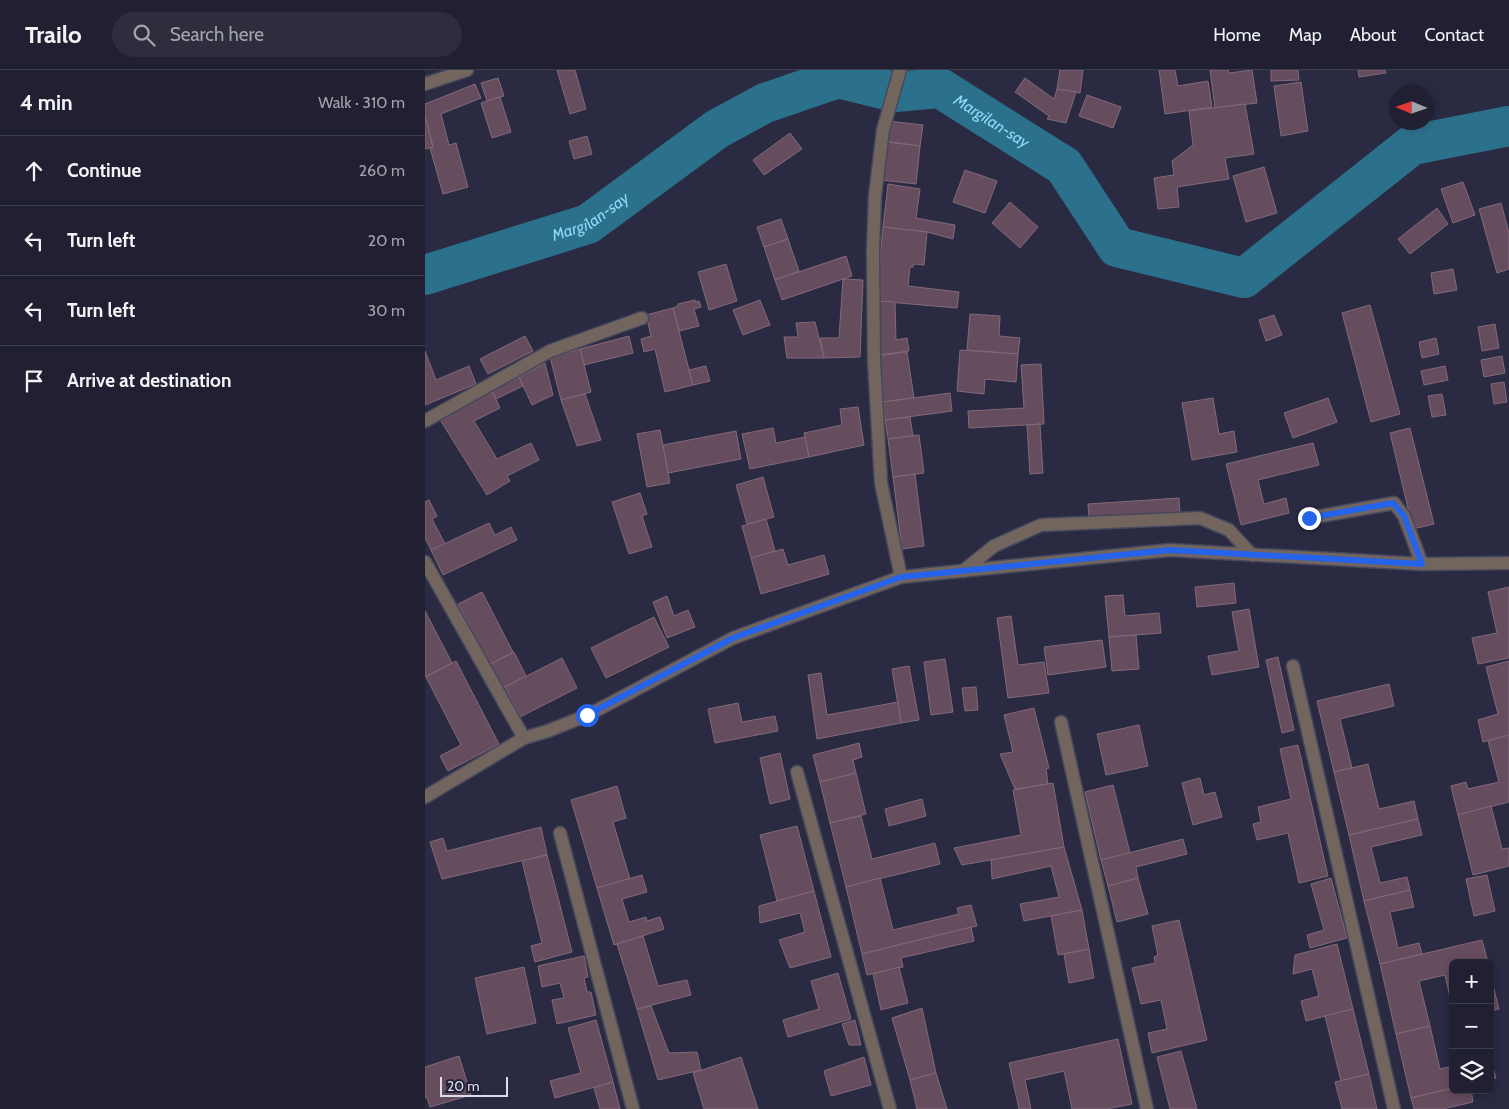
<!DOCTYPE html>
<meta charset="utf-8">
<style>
:root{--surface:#202032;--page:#2d2d3e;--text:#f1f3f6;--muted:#a2a3ac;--line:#3d3e4d}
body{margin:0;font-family:Cabin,sans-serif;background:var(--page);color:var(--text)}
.controls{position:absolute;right:15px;bottom:15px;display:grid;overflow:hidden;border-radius:8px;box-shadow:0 2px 8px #0003}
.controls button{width:45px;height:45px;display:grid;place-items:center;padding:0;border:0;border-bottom:1px solid var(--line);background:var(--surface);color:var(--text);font:25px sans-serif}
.compass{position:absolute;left:964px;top:15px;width:45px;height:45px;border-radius:50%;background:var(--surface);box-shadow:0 2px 8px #0003;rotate:272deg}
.scale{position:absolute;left:15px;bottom:12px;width:68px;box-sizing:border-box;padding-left:5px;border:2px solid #dbdcec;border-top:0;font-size:14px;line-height:18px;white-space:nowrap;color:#dbdcec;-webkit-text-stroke:4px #212238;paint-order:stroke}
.stop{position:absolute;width:15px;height:15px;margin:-11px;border:4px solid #2563eb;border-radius:50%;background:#fff}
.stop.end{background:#2563eb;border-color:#fff;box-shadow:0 1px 5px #0008}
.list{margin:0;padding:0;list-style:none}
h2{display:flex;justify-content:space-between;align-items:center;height:65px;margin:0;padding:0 20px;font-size:21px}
h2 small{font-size:16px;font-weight:400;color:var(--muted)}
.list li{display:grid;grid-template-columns:32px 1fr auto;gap:15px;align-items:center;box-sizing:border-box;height:70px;padding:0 20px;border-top:1px solid var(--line)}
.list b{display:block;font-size:19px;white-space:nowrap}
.list em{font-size:16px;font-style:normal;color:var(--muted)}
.icon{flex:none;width:28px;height:28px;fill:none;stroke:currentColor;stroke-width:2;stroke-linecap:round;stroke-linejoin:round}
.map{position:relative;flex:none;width:1084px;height:1039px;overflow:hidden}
header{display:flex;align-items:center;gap:30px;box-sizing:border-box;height:70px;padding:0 25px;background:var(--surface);border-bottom:1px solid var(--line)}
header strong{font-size:24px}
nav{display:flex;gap:28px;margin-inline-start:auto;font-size:18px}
.search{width:350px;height:45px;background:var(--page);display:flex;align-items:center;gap:12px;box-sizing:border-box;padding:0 18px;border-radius:28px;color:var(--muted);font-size:19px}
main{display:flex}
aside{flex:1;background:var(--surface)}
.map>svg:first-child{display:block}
</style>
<header>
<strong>Trailo</strong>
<div class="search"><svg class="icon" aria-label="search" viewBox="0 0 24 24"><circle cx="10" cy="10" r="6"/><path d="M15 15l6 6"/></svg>Search here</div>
<nav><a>Home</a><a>Map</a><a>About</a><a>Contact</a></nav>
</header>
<main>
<aside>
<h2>4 min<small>Walk · 310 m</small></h2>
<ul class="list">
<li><svg class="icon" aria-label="ahead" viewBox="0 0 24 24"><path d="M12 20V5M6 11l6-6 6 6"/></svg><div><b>Continue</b></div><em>260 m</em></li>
<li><svg class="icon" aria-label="left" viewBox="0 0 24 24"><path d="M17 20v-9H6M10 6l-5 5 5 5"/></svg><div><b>Turn left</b></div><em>20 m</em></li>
<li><svg class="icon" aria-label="left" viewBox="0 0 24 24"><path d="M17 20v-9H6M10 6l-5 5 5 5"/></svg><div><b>Turn left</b></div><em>30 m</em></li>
<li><svg class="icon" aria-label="arrive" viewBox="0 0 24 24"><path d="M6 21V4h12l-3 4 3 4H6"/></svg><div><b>Arrive at destination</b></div></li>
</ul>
</aside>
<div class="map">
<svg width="1084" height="1039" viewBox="0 0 1084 1039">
<rect width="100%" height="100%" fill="#2a2b43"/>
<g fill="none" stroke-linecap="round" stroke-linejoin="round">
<!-- river -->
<path stroke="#2c718b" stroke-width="40" id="s1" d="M0,205L163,154L292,59L340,33L413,8L470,22L515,18L639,96L692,177L819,208L987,75L1084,56"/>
</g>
<!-- building -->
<g fill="#664d5e" stroke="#83697a">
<path d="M132,0H150L161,39L145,44Z"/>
<path d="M635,0H658L655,23L632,19Z"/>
<path d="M734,0H750L753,16L783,11L787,37L740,44Z"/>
<path d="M785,0H803L804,3L827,0L832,33L790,38Z"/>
<path d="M846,0H873L874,10L846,11Z"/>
<path d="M933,0H960L961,3L934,7Z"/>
<path d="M73,8L79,26L62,31L56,13Z"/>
<path d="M600,8L629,29L632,19L651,22L641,53L622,49L624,46L590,22Z"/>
<path d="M876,12L883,61L856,66L849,16Z"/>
<path d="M50,14L56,28L16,44L24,75L31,73L43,117L18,124L5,78L8,77L0,46V34Z"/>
<path d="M662,25L696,37L688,58L654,46Z"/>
<path d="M75,27L86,62L67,68L56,33Z"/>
<path d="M820,34L829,84L800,88L804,109L752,117L754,137L733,139L729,108L749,105L747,91L768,75L764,41Z"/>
<path d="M0,46L8,77L0,79Z"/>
<path d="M463,51L498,55L495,76L460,71Z"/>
<path d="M365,63L377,79L339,105L328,90Z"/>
<path d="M162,66L167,84L149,89L144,71Z"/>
<path d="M461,72L495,76L491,114L456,110Z"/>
<path d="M839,97L852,143L821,152L808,106Z"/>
<path d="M540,100L572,111L560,143L528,132Z"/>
<path d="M1038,112L1050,145L1028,153L1016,119Z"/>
<path d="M463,114L495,119L491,148L530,155L528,169L502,162L458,157Z"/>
<path d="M585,132L613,157L595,178L567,153Z"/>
<path d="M1076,133L1084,163V199L1072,203L1054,139Z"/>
<path d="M1012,138L1023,154L985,184L973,169Z"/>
<path d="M356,149L363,169L339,177L332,157Z"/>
<path d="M458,157L502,162L499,195L489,194L488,197H485L483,216L534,222L532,238L451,231Z"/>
<path d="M363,169L374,201L350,210L339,177Z"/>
<path d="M421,186L427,206L357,230L350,210Z"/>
<path d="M301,194L312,231L284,240L273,202Z"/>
<path d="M1028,199L1032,220L1009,224L1006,203Z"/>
<path d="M418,209L438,210L435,287L399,288L395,268H414Z"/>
<path d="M270,230V232L274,231L276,237L269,239L274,256L254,261L248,238L253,236V234Z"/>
<path d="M335,230L345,255L318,265L308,240Z"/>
<path d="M451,231L470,232L471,270L482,268L484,281L454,285Z"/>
<path d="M945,235L975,344L946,352L917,243Z"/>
<path d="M248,238L268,315L240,322L230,279L219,282L216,269L226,266L221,245Z"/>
<path d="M545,244L575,246L574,266L595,268L593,284L542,280Z"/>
<path d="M849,245L857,265L841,271L834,250Z"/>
<path d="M390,252L399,288H362L359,267H373L371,253Z"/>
<path d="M1070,254L1074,278L1057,281L1053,257Z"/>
<path d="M100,266L108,281L63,304L55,289Z"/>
<path d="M204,266L208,283L159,295L155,279Z"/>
<path d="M1011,268L1014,284L997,288L994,272Z"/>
<path d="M155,279L166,322L136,330L125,287Z"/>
<path d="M535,280L593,284L591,312L560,309L559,324L532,321Z"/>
<path d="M0,281L11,310L44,296L51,314L0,335Z"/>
<path d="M482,282L489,328L458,332L452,286Z"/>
<path d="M1077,286L1080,303L1059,307L1056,290Z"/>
<path d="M120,293L128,325L107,335L94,307Z"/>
<path d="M616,294L619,354L544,358L543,341L599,338L596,295Z"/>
<path d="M281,296L285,311L268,315L264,300Z"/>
<path d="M1020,296L1023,310L999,315L996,301Z"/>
<path d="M94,307L98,316L71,329L67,321Z"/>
<path d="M1079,312L1082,332L1069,334L1066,314Z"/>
<path d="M67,321L75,338L49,351L72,389L106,373L114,390L82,406L85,411L62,425L14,348Z"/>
<path d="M525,323L527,341L460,350L458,332Z"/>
<path d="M160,324L176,370L152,376L136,330Z"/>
<path d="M1017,324L1021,345L1007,347L1003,326Z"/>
<path d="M788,328L794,364L809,361L812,382L767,390L757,333Z"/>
<path d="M903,328L912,352L868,368L859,343Z"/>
<path d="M433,337L439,375L384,387L379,363L417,355L415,339Z"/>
<path d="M485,347L488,366L463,369L460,350Z"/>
<path d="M615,354L618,403L605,404L602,355Z"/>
<path d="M348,358L351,373L380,367L384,387L325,399L317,364Z"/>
<path d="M985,358L1009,454L988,459L965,363Z"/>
<path d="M235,360L245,413L222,417L212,364Z"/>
<path d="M311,361L316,389L243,403L238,375Z"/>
<path d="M494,365L499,403L468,407L463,369Z"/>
<path d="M888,373L894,395L833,410L839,434L861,428L864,443L816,455L801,394Z"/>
<path d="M490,404L499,476L477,479L468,407Z"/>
<path d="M338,407L349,447L322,454L311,415Z"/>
<path d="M215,423L222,444L217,446L227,477L204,484L187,432Z"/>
<path d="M754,428L755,443L664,449L663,434Z"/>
<path d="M4,430L12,446L7,449L20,474L6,480L0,468V432Z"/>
<path d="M341,449L350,481L326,488L317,456Z"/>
<path d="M64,453L70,465L86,457L92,470L18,505L6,480Z"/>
<path d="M358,479L363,495L399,485L404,504L336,524L326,488Z"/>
<path d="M809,513L811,533L772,537L770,517Z"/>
<path d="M1084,517V588L1053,594L1047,568L1072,563L1063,522Z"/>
<path d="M57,522L88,582L64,595L33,534Z"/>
<path d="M698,525L700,546L734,543L736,563L684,567L680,526Z"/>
<path d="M242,526L249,546L263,540L270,557L242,568L228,532Z"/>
<path d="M824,539L834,597L787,605L783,586L814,581L807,542Z"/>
<path d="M0,541L27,593L0,607Z"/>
<path d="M586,546L593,595L619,592L624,623L583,628L572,548Z"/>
<path d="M229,547L244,577L181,608L166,578Z"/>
<path d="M711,565L714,599L687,601L684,567Z"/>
<path d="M677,570L681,597L623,605L619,577Z"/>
<path d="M89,582L101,606L76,619L64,595Z"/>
<path d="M853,587L869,660L857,663L841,590Z"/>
<path d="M137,588L152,618L95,647L80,617Z"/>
<path d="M520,589L528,642L506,645L499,592Z"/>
<path d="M31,591L74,674L23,701L15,686L36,675L1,607Z"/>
<path d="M1084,591V665L1058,672L1053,650L1073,644L1061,597Z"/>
<path d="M484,596L494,650L476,653L467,599Z"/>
<path d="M396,603L402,645L473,632L476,653L392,669L383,605Z"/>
<path d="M964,614L969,636L915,649L927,698L909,702L892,631Z"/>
<path d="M551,617L553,640L540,641L537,618Z"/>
<path d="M313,633L317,652L350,646L353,661L290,673L283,639Z"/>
<path d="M609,638L624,698L621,699L623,714L590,719L575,684L588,682L579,645Z"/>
<path d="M714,655L723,696L681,705L672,664Z"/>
<path d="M1084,665V732L1033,745L1026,716L1041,712L1043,719L1074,712L1063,671Z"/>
<path d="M434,673L437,687L428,690L431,703L395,712L388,685Z"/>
<path d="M873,675L903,806L874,813L863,763L832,770L828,754L836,752L833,737L866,729L855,679Z"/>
<path d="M355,683L365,729L345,734L335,688Z"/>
<path d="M943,694L954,739L989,731L993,749L924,765L909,702Z"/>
<path d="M431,703L441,744L405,753L395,712Z"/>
<path d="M775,708L779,725L790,722L797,747L768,755L757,713Z"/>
<path d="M628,713L639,777L537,795L529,778L596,765L588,720Z"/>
<path d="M688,715L705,783L676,790L660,722Z"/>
<path d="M192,716L201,748L188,752L205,809L172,818L146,730Z"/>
<path d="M497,729L501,746L464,756L460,739Z"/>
<path d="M1066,736L1077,779L1084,778V796L1048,805L1033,745Z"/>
<path d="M436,746L447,789L510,773L515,794L421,817L405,753Z"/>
<path d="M993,749L997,765L946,777L955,813L982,807L985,820L939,831L924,765Z"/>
<path d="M372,756L389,821L352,831L335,765Z"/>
<path d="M116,757L122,785L17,809L5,772L18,768L22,781Z"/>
<path d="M758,769L762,784L711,797L713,808L683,816L676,790Z"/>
<path d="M639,777L657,840L599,851L595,834L634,827L626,796L567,809L566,790Z"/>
<path d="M122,785L147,882L110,892L106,876L117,873L97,791Z"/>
<path d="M217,805L222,822L197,829L204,852L221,847L222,851L235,847L239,859L189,875L172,818Z"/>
<path d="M1062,805L1070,841L1049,846L1041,809Z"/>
<path d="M455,808L468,860L534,844L532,838L546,835L552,856L437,884L421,817Z"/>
<path d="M713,808L723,844L692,852L683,816Z"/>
<path d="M906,808L922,868L885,878L882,865L899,860L886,814Z"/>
<path d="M985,820L989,837L965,842L973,878L994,873L997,884L955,894L939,831Z"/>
<path d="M389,821L406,887L365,898L354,870L380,862L375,843L335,853L334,836Z"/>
<path d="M657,840L664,879L633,885L626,846Z"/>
<path d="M754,850L782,970L727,983L723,963L742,959L736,930L716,934L707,898L730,893L729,887L733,885L727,856Z"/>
<path d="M546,857L549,871L476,888L478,897L442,905L437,884Z"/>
<path d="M218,866L233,916L262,910L266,925L212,939L192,874Z"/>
<path d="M1057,870L1063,893H1028V940L1020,905L994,911L1005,956L971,964L955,894Z"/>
<path d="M912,874L928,939L881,951L876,931L894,926L887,899L868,904L870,885Z"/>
<path d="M664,879L669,908L644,913L639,884Z"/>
<path d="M159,886L163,907L159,908L162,922H166L171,945L132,954L127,930L139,928L135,913L117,917L113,896Z"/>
<path d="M99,897L111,953L62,964L50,908Z"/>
<path d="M474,897L483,933L456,940L448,904Z"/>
<path d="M413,903L426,949L363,967L358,950L394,939L386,911Z"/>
<path d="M1065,904L1074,939L1065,941Z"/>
<path d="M226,936L244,983L272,982L276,1000L233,1010L212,939Z"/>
<path d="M497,938L511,1003L485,1010L467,948Z"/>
<path d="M928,939L944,1004L916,1011L900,946Z"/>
<path d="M171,950L188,1012L130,1028L125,1011L156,1003L143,958Z"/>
<path d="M430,950L436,975H424L417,954Z"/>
<path d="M1005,956L1015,999L1028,996V1018L986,1028L971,964Z"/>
<path d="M693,969L707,1034L682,1039H647L639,1001L600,1010L606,1039H594L584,993Z"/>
<path d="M756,981L772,1039H745L732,987Z"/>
<path d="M34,986L46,1025L5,1037L2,1027L0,1028V997Z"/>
<path d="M316,987L333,1039H279L268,1003Z"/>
<path d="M439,987L446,1015L406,1026L399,1001Z"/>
<path d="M1065,987L1071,1008L1065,1009Z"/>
<path d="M511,1003L522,1039H492L485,1010Z"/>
<path d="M944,1004L952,1039H917L910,1012Z"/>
<path d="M188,1012L195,1039H175L169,1018Z"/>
<path d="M1028,1018V1020H1046L1048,1032L1018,1039H989L986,1028Z"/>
</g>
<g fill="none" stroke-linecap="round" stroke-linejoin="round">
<defs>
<g id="minor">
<path d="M475,0L458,60L450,126L448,182L449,291L456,413L476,507"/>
<path d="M0,14L42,0"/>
<path d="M0,351L125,281L217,248"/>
<path d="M884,448L969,433L979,446L997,494"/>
<path d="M0,492L99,668L0,727"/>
<path d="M538,501L569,476L616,455L775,448L804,460L827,485"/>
<path d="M868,596L969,1039"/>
<path d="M636,652L722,1039"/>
<path d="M99,668L123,661L163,645L308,568L476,507L745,480L997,494L1084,493"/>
<path d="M372,702L465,1039"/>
<path d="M135,763L208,1039"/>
</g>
</defs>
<!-- minor casing -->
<use href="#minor" stroke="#46475e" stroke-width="15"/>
<!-- minor -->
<use href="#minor" stroke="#71655e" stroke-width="12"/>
</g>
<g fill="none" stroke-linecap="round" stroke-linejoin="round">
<!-- route -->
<path stroke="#2563eb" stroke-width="6" d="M162,645L308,568L476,507L745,480L997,494L979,446L968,433L884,448"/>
</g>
<g text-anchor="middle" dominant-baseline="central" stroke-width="4.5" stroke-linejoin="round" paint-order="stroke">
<!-- water labels -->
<g font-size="16" font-style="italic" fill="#8ddafa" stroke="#212238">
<text stroke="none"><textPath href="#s1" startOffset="628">Margilan-say</textPath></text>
<text stroke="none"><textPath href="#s1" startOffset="176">Margilan-say</textPath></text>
</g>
</g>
</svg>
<div class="controls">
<button>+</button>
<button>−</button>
<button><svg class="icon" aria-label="layers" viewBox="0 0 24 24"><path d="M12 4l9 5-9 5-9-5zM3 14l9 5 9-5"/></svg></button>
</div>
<svg class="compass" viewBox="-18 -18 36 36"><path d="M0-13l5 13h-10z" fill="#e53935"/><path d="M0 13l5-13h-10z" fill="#a2a3ac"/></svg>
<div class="scale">20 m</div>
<div class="stop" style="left:162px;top:645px"></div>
<div class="stop end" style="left:884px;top:448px"></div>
</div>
</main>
